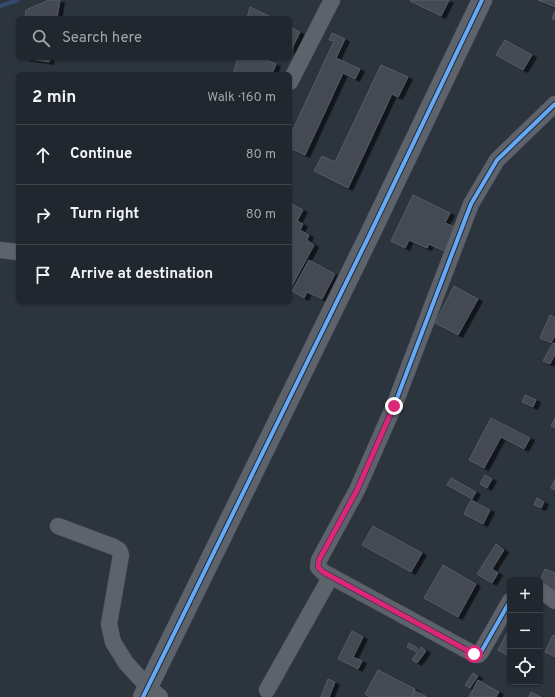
<!DOCTYPE html>
<meta charset="utf-8">
<style>
:root{--surface:#21272e;--page:#2d333a;--text:#f1f3f6;--muted:#a2a5aa;--line:#3e444a}
body{margin:0;font-family:Overpass,sans-serif;background:var(--page);color:var(--text)}
.controls{position:absolute;right:12px;bottom:12px;display:grid;overflow:hidden;border-radius:6px;box-shadow:0 1px 3px #0004}
.controls button{width:36px;height:36px;display:grid;place-items:center;padding:0;border:0;border-bottom:1px solid var(--line);background:var(--surface);color:var(--text);font:20px sans-serif}
.stop{position:absolute;width:12px;height:12px;margin:-9px;border:3px solid #db2777;border-radius:50%;background:#fff}
.stop.end{background:#db2777;border-color:#fff;box-shadow:0 1px 4px #0008}
.list{margin:0;padding:0;list-style:none}
h2{display:flex;justify-content:space-between;align-items:center;height:52px;margin:0;padding:0 16px;font-size:17px}
h2 small{font-size:13px;font-weight:400;color:var(--muted)}
.list li{display:grid;grid-template-columns:26px 1fr auto;gap:12px;align-items:center;box-sizing:border-box;height:60px;padding:0 16px;border-top:1px solid var(--line)}
.list b{display:block;font-size:15px;white-space:nowrap}
.list em{font-size:13px;font-style:normal;color:var(--muted)}
.icon{flex:none;width:22px;height:22px;fill:none;stroke:currentColor;stroke-width:2;stroke-linecap:round;stroke-linejoin:round}
.map{position:relative;flex:none;width:555px;height:697px;overflow:hidden}
.search{position:absolute;background:var(--surface);box-shadow:0 1px 3px #0004;left:16px;top:16px;width:276px;height:44px;display:flex;align-items:center;gap:10px;box-sizing:border-box;padding:0 14px;border-radius:6px;color:var(--muted);font-size:15px}
.panel{position:absolute;background:var(--surface);box-shadow:0 1px 3px #0004;left:16px;top:72px;width:276px;height:232px;border-radius:6px}
.map>svg:first-child{display:block}
</style>
<div class="map">
<svg width="555" height="697" viewBox="0 0 555 697">
<defs>
<filter id="shadow"><feDropShadow dx="4.5" dy="2.5" stdDeviation="0" flood-color="#0009"/></filter>
</defs>
<rect width="100%" height="100%" fill="#2c343e"/>
<g fill="none" stroke-linecap="round" stroke-linejoin="round">
<!-- stream -->
<path stroke="#354b6b" stroke-width="4" d="M0,6L18,0"/>
</g>
<!-- building -->
<g fill="#444a53" stroke="#545c65" filter="url(#shadow)">
<path d="M49,0H60L57,18H25L26,10Z"/>
<path d="M411,0H449L441,16L410,1Z"/>
<path d="M538,0H555V7Z"/>
<path d="M250,7L273,18H247Z"/>
<path d="M555,11V20L552,19Z"/>
<path d="M290,27L300,32L290,52Z"/>
<path d="M332,33L345,39L336,58L360,69L355,79L343,73L305,155L290,148V136L334,41L329,40Z"/>
<path d="M505,40L532,55L523,70L496,55Z"/>
<path d="M25,58H50L49,62Z"/>
<path d="M238,58H261L276,64L272,74H233Z"/>
<path d="M381,65L408,77L398,97L392,94L348,188L314,171L322,156L335,162Z"/>
<path d="M413,195L450,213L445,223L457,228L446,252L429,244L427,248L409,240L405,248L391,241Z"/>
<path d="M290,203L303,210L297,221L303,224L300,230L309,235L307,240L314,245L293,284L290,282Z"/>
<path d="M309,260L335,274L322,299L307,292L304,298L292,291Z"/>
<path d="M454,286L478,299L458,335L435,323Z"/>
<path d="M550,315L555,318V335L551,343L540,338Z"/>
<path d="M553,343L555,344V354L550,364L543,361Z"/>
<path d="M525,395L536,400L533,407L522,402Z"/>
<path d="M491,418L530,438L524,449L501,437L484,468L469,460Z"/>
<path d="M555,418V428L551,426Z"/>
<path d="M485,475L492,479L487,488L480,484Z"/>
<path d="M451,478L476,492L472,499L447,485Z"/>
<path d="M555,479V490L551,488Z"/>
<path d="M537,498L544,502L541,508L534,505Z"/>
<path d="M471,500L490,510L483,524L464,514Z"/>
<path d="M373,526L422,553L411,572L362,545Z"/>
<path d="M496,544L504,550L492,569L498,573L492,583L477,574Z"/>
<path d="M443,565L476,584L458,617L424,598Z"/>
<path d="M545,569L555,573V592L540,586V581Z"/>
<path d="M510,627V657L498,650Z"/>
<path d="M352,631L363,637L353,657L362,661L358,669L338,659Z"/>
<path d="M553,635L555,636V657L545,652Z"/>
<path d="M409,643L418,648L416,652L407,647Z"/>
<path d="M421,647L426,651L417,663L412,660Z"/>
<path d="M378,670L415,689L411,697H370L365,694Z"/>
<path d="M473,673L478,676L470,688L465,685Z"/>
<path d="M328,679L335,682L329,697H321Z"/>
<path d="M478,680L499,692L496,697H469Z"/>
<path d="M415,691L427,697H412Z"/>
<path d="M531,692L541,697H529Z"/>
</g>
<g fill="none" stroke-linecap="round" stroke-linejoin="round">
<defs>
<g id="minor">
<path d="M290,82L332,0"/>
<path d="M0,250L18,252"/>
<path d="M58,526L114,547L119,550L121,555L109,624L113,642L126,663L148,687L160,697"/>
<path d="M540,590L555,601"/>
<path d="M510,601L481,652L478,655L474,654L323,572L318,567L319,560L357,490L394,406L471,204L497,160L555,104"/>
<path d="M267,690L331,576"/>
</g>
<path id="tertiary" d="M143,697L369,236L482,0"/>
</defs>
<!-- minor casing -->
<use href="#minor" stroke="#4a4f57" stroke-width="17"/>
<!-- tertiary casing -->
<use href="#tertiary" stroke="#4a4f57" stroke-width="21"/>
<!-- minor -->
<use href="#minor" stroke="#5d626b" stroke-width="16"/>
<!-- tertiary -->
<use href="#tertiary" stroke="#5d626b" stroke-width="20"/>
<defs>
<g id="cycleway">
<path d="M510,601L481,652L478,655L474,654L323,572L318,567L319,560L357,490L394,406L471,204L497,160L555,104"/>
<path d="M143,697L369,236L482,0"/>
</g>
</defs>
<!-- cycleway casing -->
<use href="#cycleway" stroke="#1e2a3b" stroke-width="6"/>
<!-- cycleway -->
<use href="#cycleway" stroke="#66a8f1" stroke-width="4"/>
</g>
<g fill="none" stroke-linecap="round" stroke-linejoin="round">
<!-- route -->
<path stroke="#db2777" stroke-width="5" d="M394,406L357,490L319,560L318,567L323,572L474,654"/>
</g>
</svg>
<div class="controls">
<button>+</button>
<button>−</button>
<button><svg class="icon" aria-label="locate" viewBox="0 0 24 24"><circle cx="12" cy="12" r="6"/><path d="M12 2v4M12 18v4M2 12h4M18 12h4"/></svg></button>
</div>
<div class="stop" style="left:474px;top:654px"></div>
<div class="stop end" style="left:394px;top:406px"></div>
<div class="search"><svg class="icon" aria-label="search" viewBox="0 0 24 24"><circle cx="10" cy="10" r="6"/><path d="M15 15l6 6"/></svg>Search here</div>
<section class="panel">
<h2>2 min<small>Walk · 160 m</small></h2>
<ul class="list">
<li><svg class="icon" aria-label="ahead" viewBox="0 0 24 24"><path d="M12 20V5M6 11l6-6 6 6"/></svg><div><b>Continue</b></div><em>80 m</em></li>
<li><svg class="icon" aria-label="right" viewBox="0 0 24 24"><path d="M7 20v-9h11M14 6l5 5-5 5"/></svg><div><b>Turn right</b></div><em>80 m</em></li>
<li><svg class="icon" aria-label="arrive" viewBox="0 0 24 24"><path d="M6 21V4h12l-3 4 3 4H6"/></svg><div><b>Arrive at destination</b></div></li>
</ul>
</section>
</div>
